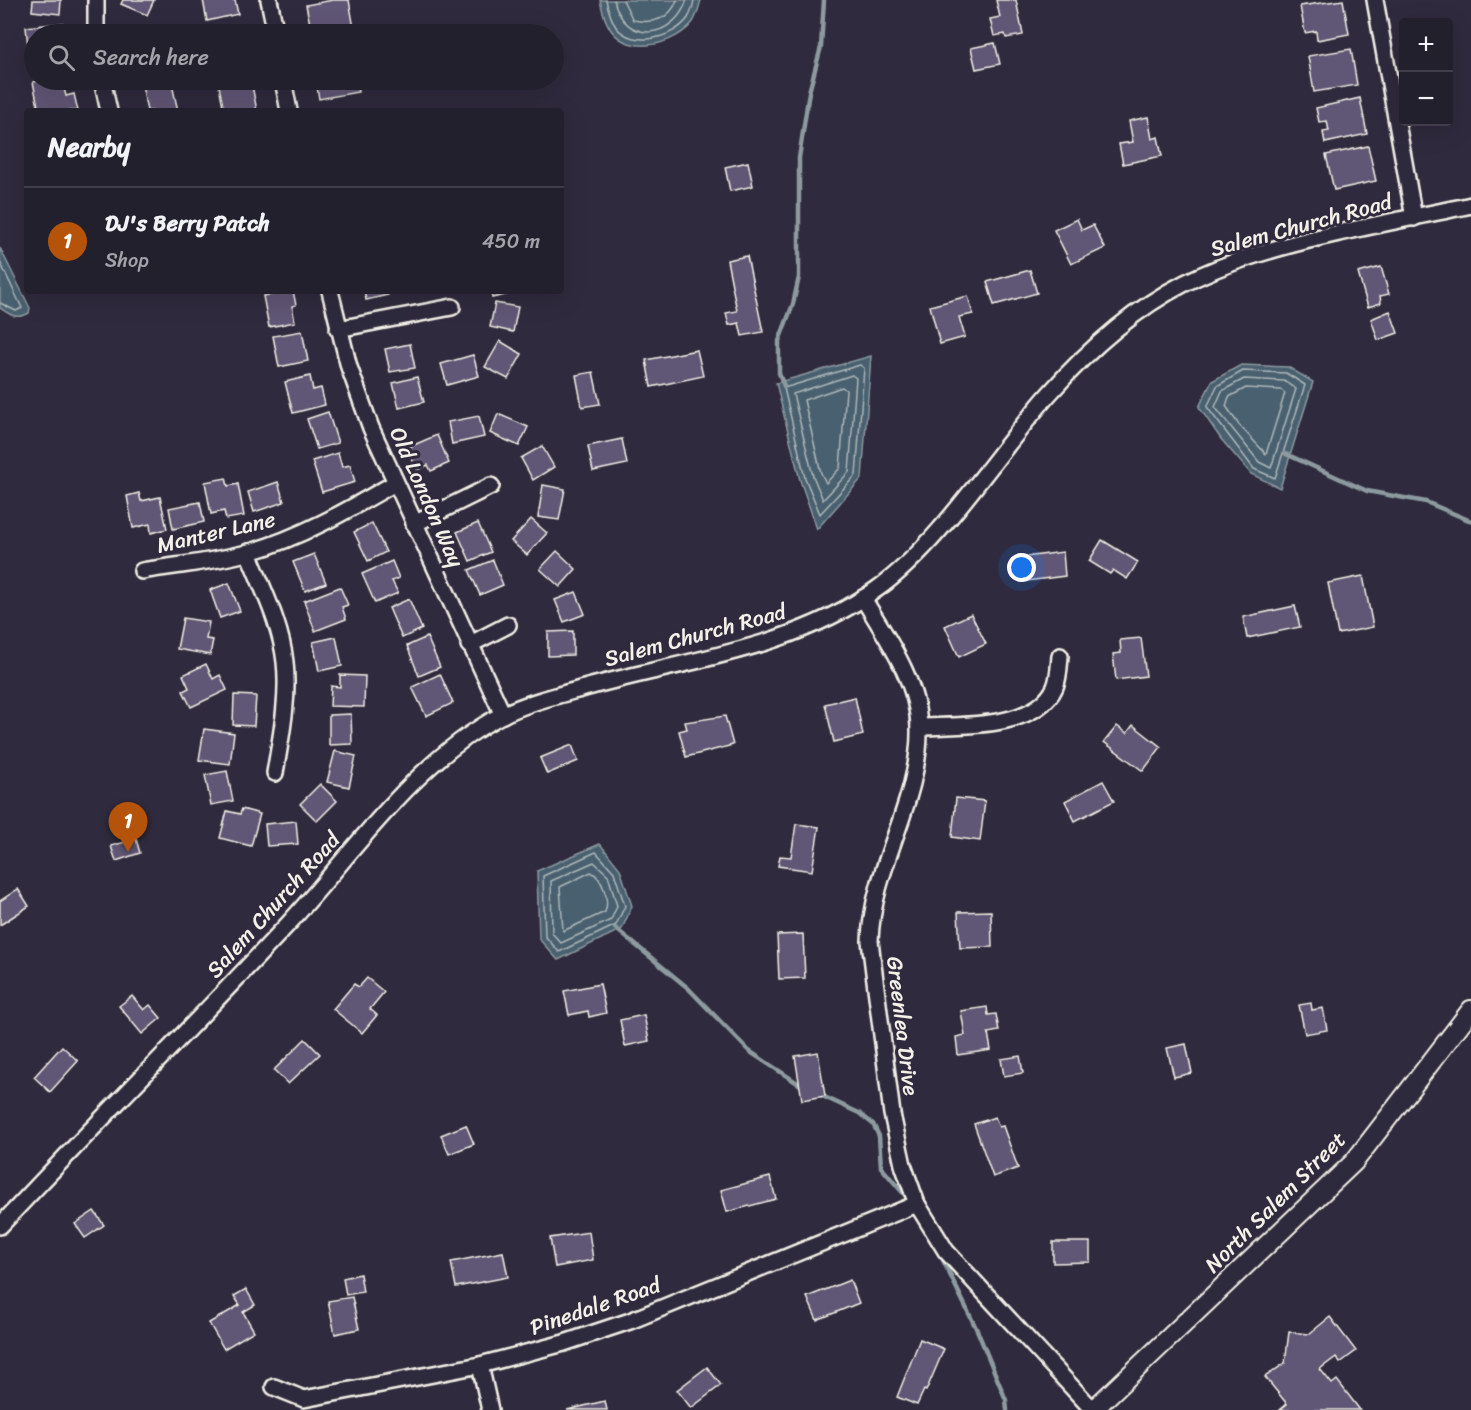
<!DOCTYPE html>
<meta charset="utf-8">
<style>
:root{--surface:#23202e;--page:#2f2d3a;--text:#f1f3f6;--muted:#a3a3aa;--line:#403e4a;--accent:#b45309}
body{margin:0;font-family:Sriracha,sans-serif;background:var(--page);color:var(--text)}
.controls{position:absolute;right:18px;top:18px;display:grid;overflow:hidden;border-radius:6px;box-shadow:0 6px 24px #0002}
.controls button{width:54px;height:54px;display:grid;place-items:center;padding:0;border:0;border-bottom:2px solid var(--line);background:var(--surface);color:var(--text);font:30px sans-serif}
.you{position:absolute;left:1022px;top:568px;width:21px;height:21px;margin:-15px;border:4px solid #fff;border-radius:50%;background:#1a73e8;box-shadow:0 0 0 9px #1a73e833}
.badge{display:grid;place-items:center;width:39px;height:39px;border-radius:50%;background:var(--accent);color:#fff;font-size:20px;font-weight:700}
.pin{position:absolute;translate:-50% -50px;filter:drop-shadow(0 2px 3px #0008)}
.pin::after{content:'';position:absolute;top:32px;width:21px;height:18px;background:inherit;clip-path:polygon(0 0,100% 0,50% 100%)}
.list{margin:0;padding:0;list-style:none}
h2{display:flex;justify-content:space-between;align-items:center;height:78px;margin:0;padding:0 24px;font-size:26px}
h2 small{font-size:20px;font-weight:400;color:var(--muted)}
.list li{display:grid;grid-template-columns:39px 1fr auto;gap:18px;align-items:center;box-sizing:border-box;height:108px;padding:0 24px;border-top:2px solid var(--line)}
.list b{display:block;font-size:22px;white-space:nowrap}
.list p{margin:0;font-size:20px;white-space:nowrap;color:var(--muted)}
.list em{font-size:20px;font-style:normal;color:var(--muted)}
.icon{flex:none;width:33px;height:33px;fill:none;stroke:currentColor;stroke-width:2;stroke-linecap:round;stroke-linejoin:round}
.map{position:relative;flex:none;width:1471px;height:1410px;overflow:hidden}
.search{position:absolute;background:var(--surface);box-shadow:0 6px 24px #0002;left:24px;top:24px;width:540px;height:66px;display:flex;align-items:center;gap:15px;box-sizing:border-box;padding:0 21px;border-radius:33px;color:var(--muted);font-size:22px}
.panel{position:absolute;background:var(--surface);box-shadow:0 6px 24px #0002;left:24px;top:108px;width:540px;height:186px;border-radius:6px}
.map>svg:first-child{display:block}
</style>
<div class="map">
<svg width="1471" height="1410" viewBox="0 0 1471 1410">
<rect width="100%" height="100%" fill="#2f2a3d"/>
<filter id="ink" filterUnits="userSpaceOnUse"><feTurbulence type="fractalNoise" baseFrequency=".0167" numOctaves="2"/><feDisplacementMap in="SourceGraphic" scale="12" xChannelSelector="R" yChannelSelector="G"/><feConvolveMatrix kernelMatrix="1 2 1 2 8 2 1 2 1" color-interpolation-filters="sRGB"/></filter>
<g filter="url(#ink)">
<!-- water -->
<g fill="#486170" stroke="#8d9ba0" stroke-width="1.5">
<path d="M600,0H701C699,7 697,16 693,22C676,44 630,57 611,30C605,22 602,10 600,0Z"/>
<path d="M0,248L30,308L29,313C16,320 11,315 0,308Z"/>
<path d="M871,356L862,478L817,529L800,480L776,383Z"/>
<path d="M1241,365L1288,367L1313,382L1280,488L1251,474L1221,439L1199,407L1212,381Z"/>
<path d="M600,844L620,869L632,906L622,929L558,960L539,939L537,871Z"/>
</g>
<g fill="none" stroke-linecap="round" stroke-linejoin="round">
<!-- shore -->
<g stroke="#afb7b8" stroke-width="1.5">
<path d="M606,0C608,9 611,19 616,27C633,49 674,38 688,18C691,13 693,6 694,0"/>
<path d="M614,0C625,46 674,39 687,0"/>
<path d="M623,0L633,20C652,24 670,20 677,0"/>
<path d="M0,262L22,308L16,311L0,303"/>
<path d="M860,365L864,368L856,475L820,514L805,478L784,388Z"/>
<path d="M1243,371L1286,373L1305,385L1275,478L1254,469L1207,407L1217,386Z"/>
<path d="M852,375L856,378L849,472L823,500L813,476L793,394Z"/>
<path d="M1244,379L1284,381L1296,389L1271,468L1259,462L1215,407L1222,391Z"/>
<path d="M842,387L846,390L840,468L826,483L821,473L804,400Z"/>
<path d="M1246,388L1281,390L1285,393L1266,454L1239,425L1226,406L1229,397Z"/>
<path d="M596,852L614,872L625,906L616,925L559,952L545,936L543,876Z"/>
<path d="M594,862L608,875L617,906L611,920L561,943L552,933L551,881Z"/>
<path d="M591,872C602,877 610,900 605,912L563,931L560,887Z"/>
</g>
<!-- stream -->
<g stroke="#8d9ba0" stroke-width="4.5">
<path d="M784,386L779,373V341L793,304L799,277V158L809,92L821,47L824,0"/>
<path d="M1286,454L1367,491L1426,502L1471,521"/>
<path d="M615,928L688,988L749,1051L805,1088"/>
<path d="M818,1094L859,1113L873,1124L879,1136L881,1167L909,1200"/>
<path d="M940,1254L977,1330L1006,1400L1007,1410"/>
</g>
</g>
<!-- building -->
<g fill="#605674" stroke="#f4f1e8" stroke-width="1.5">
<path d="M33,0H61L60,14L32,11Z"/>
<path d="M123,0H154L147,15L121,4Z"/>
<path d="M203,0H235L238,14L207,21Z"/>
<path d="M333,0H349L355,34H312L306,5Z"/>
<path d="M996,0H1016L1023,35L1006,38L1005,34L994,36L990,19L1000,17Z"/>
<path d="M1343,0L1349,34L1317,40L1316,31L1305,33L1300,6Z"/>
<path d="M63,23L64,34H34V66H30L26,27Z"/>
<path d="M231,26L232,34H204V31Z"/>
<path d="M995,43L1000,64L976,69L971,48Z"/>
<path d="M1351,49L1357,85L1314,92L1308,56Z"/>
<path d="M43,80H62L66,96L74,94L78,111H39L33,82Z"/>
<path d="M171,80L178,111H147L142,84Z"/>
<path d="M251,80L257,111H224L218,81Z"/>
<path d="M316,80H356L358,92L319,99Z"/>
<path d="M1360,98L1367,134L1325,143L1323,132L1329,131L1327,121L1319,122L1316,108Z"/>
<path d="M1148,117L1152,139L1158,137L1162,156L1123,164L1119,144L1133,142L1129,121Z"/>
<path d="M1368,146L1376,181L1334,190L1326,155Z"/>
<path d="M748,162L753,186L730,191L725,167Z"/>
<path d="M1077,219L1082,230L1093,225L1105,248L1071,264L1054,230Z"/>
<path d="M747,256L763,332L742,336L739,323L729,325L726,313L737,311L727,260Z"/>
<path d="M1381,267L1389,294L1380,296L1381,303L1368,307L1358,273Z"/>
<path d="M1030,270L1037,293L994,305L987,282Z"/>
<path d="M293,291L296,305L292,306L295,322L269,327L263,296Z"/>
<path d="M364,291H388V295L366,300Z"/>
<path d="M491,291H513L514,293L492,298Z"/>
<path d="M968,296L973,314L959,317L965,337L940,344L930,306Z"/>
<path d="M495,303L518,307L513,332L490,327Z"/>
<path d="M1390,311L1398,333L1378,340L1371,319Z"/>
<path d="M302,331L308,361L279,367L273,336Z"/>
<path d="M500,341L522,354L508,379L485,367Z"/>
<path d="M410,344L415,368L390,372L385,349Z"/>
<path d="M697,350L703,376L651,387L646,360Z"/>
<path d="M473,355L479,376L447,385L441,364Z"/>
<path d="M593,372L600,404L582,407L576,375Z"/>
<path d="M310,376L313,390L321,388L325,405L293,413L285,382Z"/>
<path d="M417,377L424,402L399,408L393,383Z"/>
<path d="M328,412L338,443L317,449L307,419Z"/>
<path d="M498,414L528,427L519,446L490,433Z"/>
<path d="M479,416L484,437L452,444L448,422Z"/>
<path d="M437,435L449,463L431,471L428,465L417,470L407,448Z"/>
<path d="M622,439L627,464L593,471L588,446Z"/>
<path d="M542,446L554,467L533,480L521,458Z"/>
<path d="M338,453L342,467L350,465L355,482L322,492L312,461Z"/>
<path d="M226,478L228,486L238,484L244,516L226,519L224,511L211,514L205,482Z"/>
<path d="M278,482L284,502L254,512L248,492Z"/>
<path d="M543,485L565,489L559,520L538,517Z"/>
<path d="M139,493L141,501L160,497L167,529L151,533L150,524L133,528L127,496Z"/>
<path d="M200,502L204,522L173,529L169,508Z"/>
<path d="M531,519L547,533L527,555L511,541Z"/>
<path d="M372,523L386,552L368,561L354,532Z"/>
<path d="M478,523L491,552L470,561L457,532Z"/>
<path d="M1102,540L1138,562L1127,579L1113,570L1110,574L1089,561Z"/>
<path d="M557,551L576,569L560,587L540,569Z"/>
<path d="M1063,552L1065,576L1027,581L1025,557Z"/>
<path d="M314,554L326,583L305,591L293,562Z"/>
<path d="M493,560L503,585L480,595L469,570Z"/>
<path d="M392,561L399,578L392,581L398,593L375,603L362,574Z"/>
<path d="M1363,576L1373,627L1338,634L1328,583Z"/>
<path d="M229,583L240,611L220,618L210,590Z"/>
<path d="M340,587L348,605L342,607L346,619L315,631L304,601Z"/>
<path d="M576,592L585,614L564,622L555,600Z"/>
<path d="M409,599L422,629L402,638L389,608Z"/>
<path d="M1295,606L1300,627L1247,638L1243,617Z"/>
<path d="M971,614L986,644L959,657L945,626Z"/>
<path d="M183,618L209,622L206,639L213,640L210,655L177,649Z"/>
<path d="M573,631V655L548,656V632Z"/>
<path d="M336,637L342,666L319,671L313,642Z"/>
<path d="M427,637L440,667L419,676L407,646Z"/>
<path d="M1141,638L1146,676L1116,680L1113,654L1121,653L1120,640Z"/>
<path d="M206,664L213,679L220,675L227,690L191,707L183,691L189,688L183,675Z"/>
<path d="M440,674L453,703L426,716L412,687Z"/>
<path d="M340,675L365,676L364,707L330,706L331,686L340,687Z"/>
<path d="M234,695L256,696L254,726L233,725Z"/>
<path d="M855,697L863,735L834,742L825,704Z"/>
<path d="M351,714L352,744L329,745V715Z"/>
<path d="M725,716L733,745L686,757L679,731L687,729L685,722Z"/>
<path d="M1133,725L1161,747L1143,771L1104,742L1117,726L1127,733Z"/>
<path d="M204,729L234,733L230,764L199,760Z"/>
<path d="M572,745L578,761L547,774L540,758Z"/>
<path d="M335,751L356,756L349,787L327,782Z"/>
<path d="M227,771L233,801L211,805L205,775Z"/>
<path d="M1103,781L1114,801L1075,821L1065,801Z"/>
<path d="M320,784L337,801L317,821L300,804Z"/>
<path d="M956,798L985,801L980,841L952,837Z"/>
<path d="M242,809L260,814L251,846L220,838L227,811L240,814Z"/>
<path d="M296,821L298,844L267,846L265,824Z"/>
<path d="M796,824L819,827L812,871L778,866L780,856L791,857Z"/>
<path d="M136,839L140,853L116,861L111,846Z"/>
<path d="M18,889L29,906L0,925V901Z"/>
<path d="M991,911L992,947L960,948L958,912Z"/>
<path d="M803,934L805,978L779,979L777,935Z"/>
<path d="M367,978L384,992L370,1009L377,1015L362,1033L333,1009L354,984L359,987Z"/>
<path d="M600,984L606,1013L589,1017L588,1011L569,1015L564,991Z"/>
<path d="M132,996L144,1010L150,1005L161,1018L142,1034L119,1006Z"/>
<path d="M1311,1003L1312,1010L1323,1008L1327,1030L1305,1034L1299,1005Z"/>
<path d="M987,1007L988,1015L996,1014L999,1031L988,1033L991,1050L958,1055L956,1037L965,1035L961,1011Z"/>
<path d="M644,1015L649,1041L625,1046L620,1020Z"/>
<path d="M305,1039L320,1054L288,1084L274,1070Z"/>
<path d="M1186,1044L1192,1073L1174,1077L1167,1048Z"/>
<path d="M62,1046L78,1061L50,1092L34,1077Z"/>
<path d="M818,1052L825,1096L802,1100L795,1056Z"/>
<path d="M1020,1056L1023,1073L1004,1076L1001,1059Z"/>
<path d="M995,1117L999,1127L1003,1126L1018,1168L993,1177L974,1124Z"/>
<path d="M466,1125L474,1144L449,1154L441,1135Z"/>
<path d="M770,1177L776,1199L727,1212L721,1190Z"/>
<path d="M94,1211L104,1225L85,1238L75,1224Z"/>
<path d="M589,1232L593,1260L555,1267L550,1238Z"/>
<path d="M1053,1242H1090V1262L1053,1263Z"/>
<path d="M503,1252L508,1277L456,1287L451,1262Z"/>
<path d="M360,1274L363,1292L346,1295L343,1278Z"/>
<path d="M850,1280L859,1303L817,1320L807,1297Z"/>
<path d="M246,1289L255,1305L243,1312L254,1331L224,1349L209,1323L240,1305L234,1296Z"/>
<path d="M352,1297L359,1329L335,1334L328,1301Z"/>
<path d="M1330,1317L1356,1351L1340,1363L1336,1357L1320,1369L1332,1384L1337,1380L1360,1410H1280L1287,1404L1265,1377L1285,1363L1289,1332L1309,1334Z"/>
<path d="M920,1339L944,1349L926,1391L924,1390L917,1405L897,1397Z"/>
<path d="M707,1367L721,1385L691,1408L677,1390Z"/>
<path d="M605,1401L607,1410H567Z"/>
</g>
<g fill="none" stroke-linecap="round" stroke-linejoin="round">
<defs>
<g id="minor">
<path d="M96,0V34"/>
<path d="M269,0L276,34"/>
<path d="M1375,0L1414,218"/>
<path d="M102,80L109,111"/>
<path d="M283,80L289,111"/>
<path d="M330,291L349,367L371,428L503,715"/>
<path d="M338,329L452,307"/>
<path d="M414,524L491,486"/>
<path d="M248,552C262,588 281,624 285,662C289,698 281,737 275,773"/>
<path d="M142,571C177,565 215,562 250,552C302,537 348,510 395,483"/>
<path d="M863,598C886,637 918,681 919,727C921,802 872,866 870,941L892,1114L903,1165L917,1204L946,1251L1093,1410"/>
<path d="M469,645L508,625"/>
<path d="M919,727C958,725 1036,730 1055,687C1059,678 1059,666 1060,656"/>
<path d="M0,1226C95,1124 194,1025 289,923C352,854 416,760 500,716C528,702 559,695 588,687C686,660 793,649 877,589C940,544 996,454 1049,394C1088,350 1132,310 1185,283C1265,242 1382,225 1471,205"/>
<path d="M480,1365L490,1410"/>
<path d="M274,1387L304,1399L480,1365L564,1343L630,1321L917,1204"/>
</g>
<path id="major" d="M1093,1410L1354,1162L1471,1010"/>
</defs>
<!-- minor casing -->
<use href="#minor" stroke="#f4f1e8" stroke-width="20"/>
<!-- major casing -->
<use href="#major" stroke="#f4f1e8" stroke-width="22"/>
<!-- minor -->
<use href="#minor" stroke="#2f2a3d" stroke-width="15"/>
<!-- major -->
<use href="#major" stroke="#2f2a3d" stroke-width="18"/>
</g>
</g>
<g text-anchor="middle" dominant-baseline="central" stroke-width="6" stroke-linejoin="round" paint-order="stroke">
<!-- street labels -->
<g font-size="22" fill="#f4f1e8" stroke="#2f2a3d">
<text transform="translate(1301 225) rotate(-15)">Salem Church Road</text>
<text transform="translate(427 497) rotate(66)">Old London Way</text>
<text transform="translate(216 532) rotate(-13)">Manter Lane</text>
<text transform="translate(695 635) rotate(-15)">Salem Church Road</text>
<text transform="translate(273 905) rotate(-48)">Salem Church Road</text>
<text transform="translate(903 1026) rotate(83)">Greenlea Drive</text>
<text transform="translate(1275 1202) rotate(-45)">North Salem Street</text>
<text transform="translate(595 1306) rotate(-19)">Pinedale Road</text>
</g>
</g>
</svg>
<div class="controls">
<button>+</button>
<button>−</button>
</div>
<div class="you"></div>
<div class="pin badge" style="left:128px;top:852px">1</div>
<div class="search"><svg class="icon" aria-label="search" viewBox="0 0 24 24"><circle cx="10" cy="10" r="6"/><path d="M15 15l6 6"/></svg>Search here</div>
<section class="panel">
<h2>Nearby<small></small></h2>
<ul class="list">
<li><span class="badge">1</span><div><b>DJ's Berry Patch</b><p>Shop</p></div><em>450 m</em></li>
</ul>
</section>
</div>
